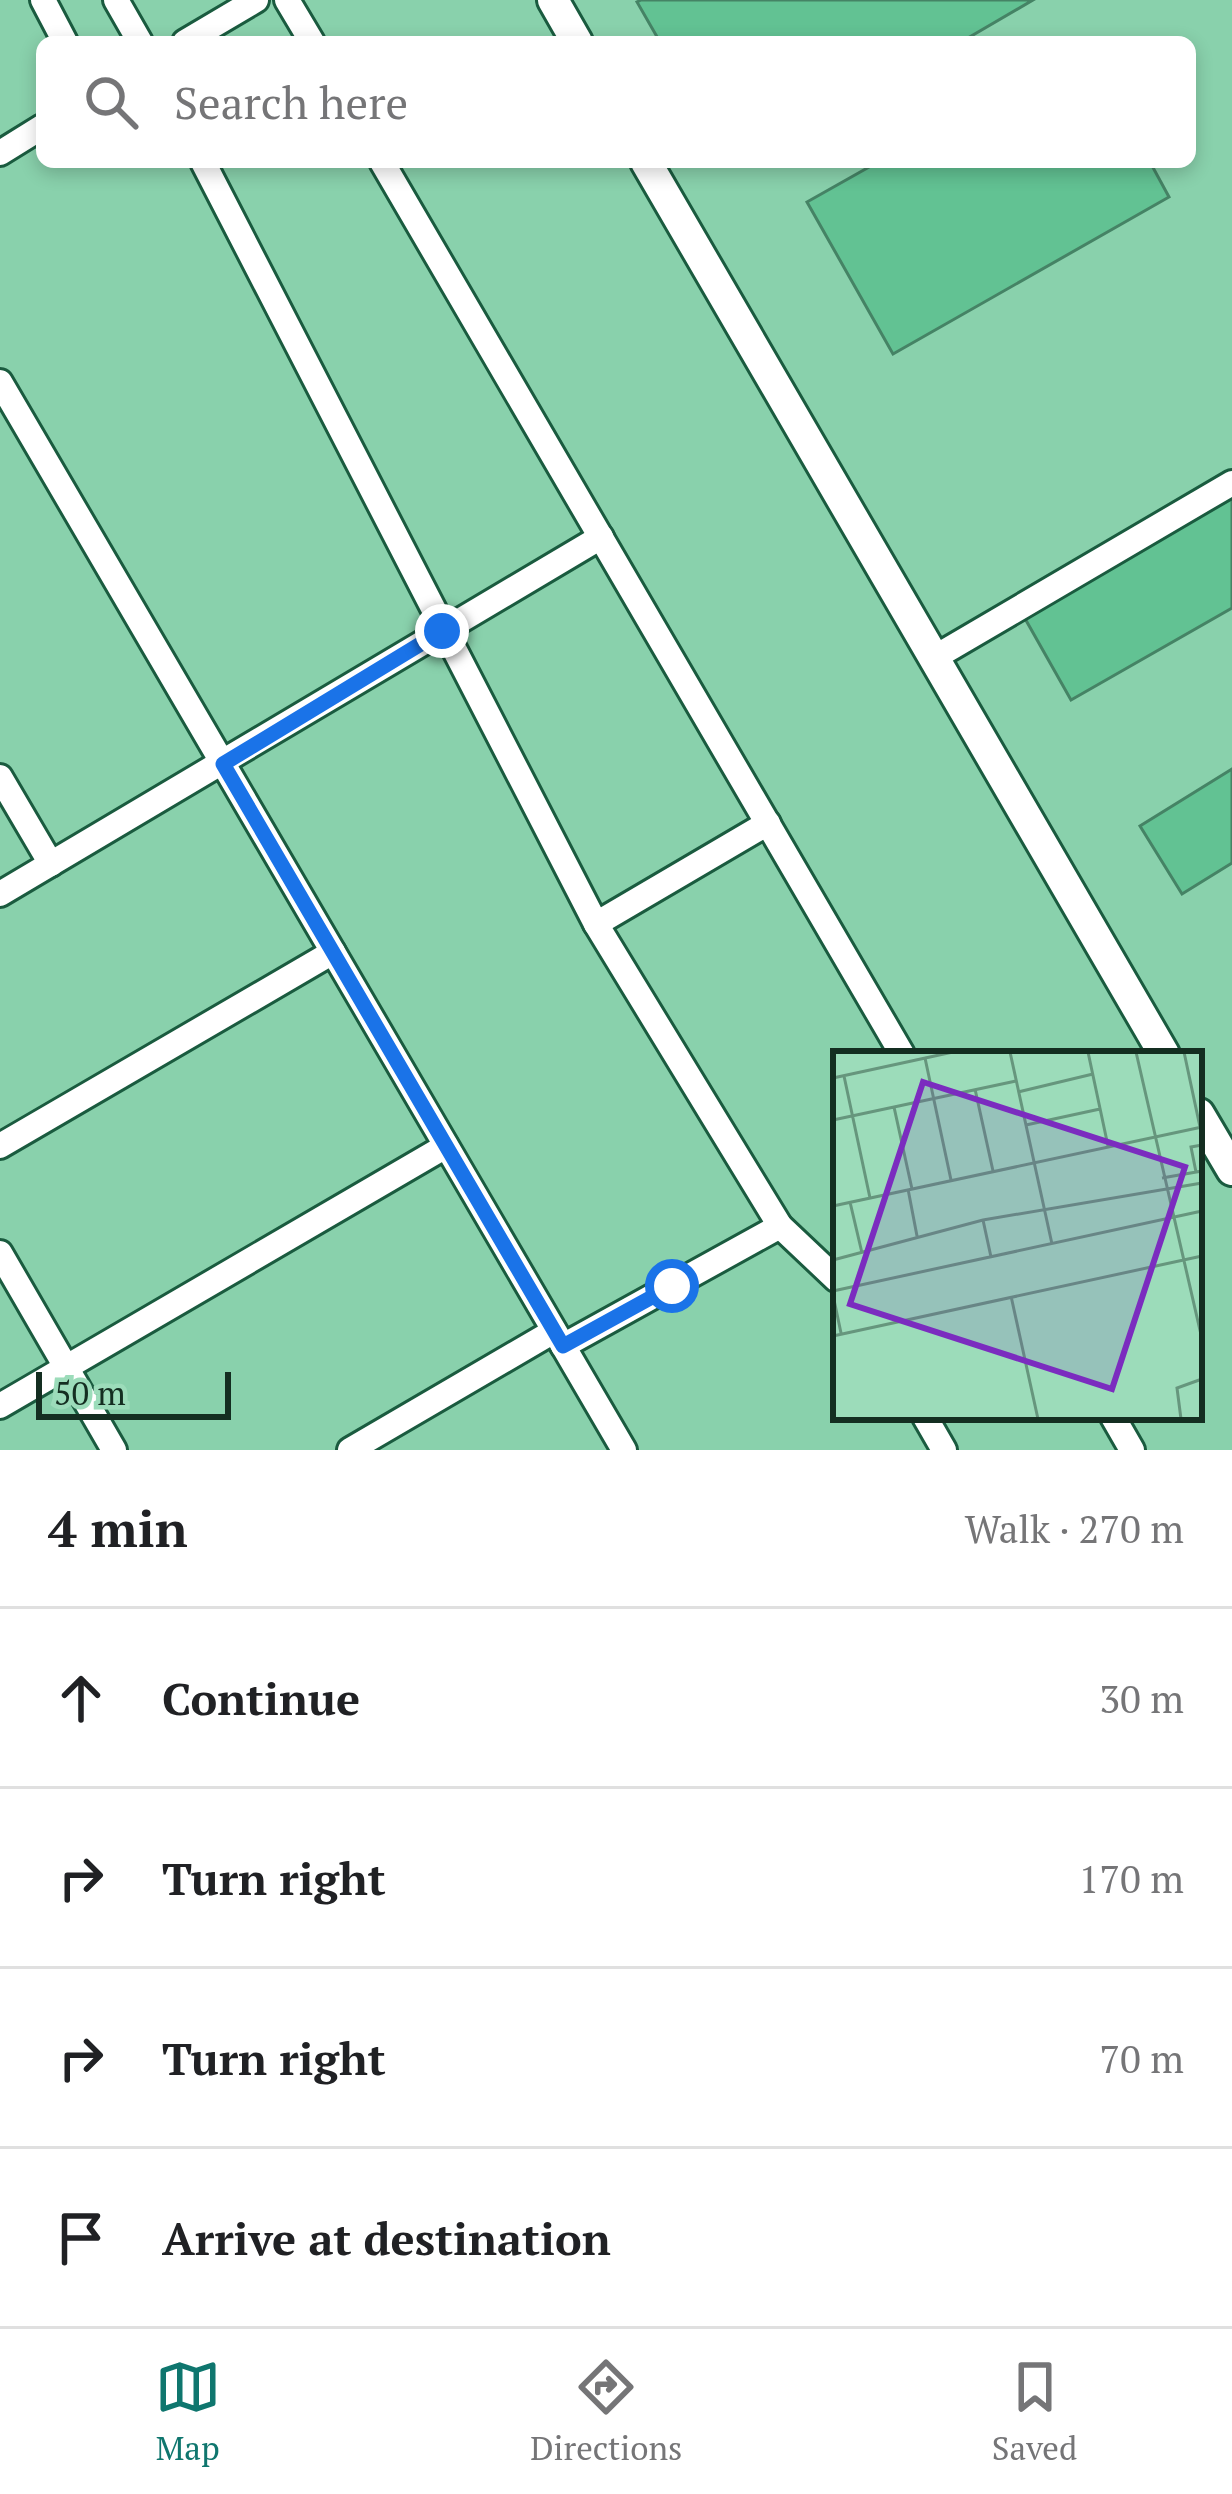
<!DOCTYPE html>
<meta charset="utf-8">
<style>
:root{--surface:#fff;--page:#f6f6f6;--text:#202124;--muted:#757577;--line:#e0e0e0;--accent:#0f766e}
body{margin:0;font-family:"PT Serif",serif;background:var(--page);color:var(--text)}
.scale{position:absolute;left:36px;bottom:30px;width:195px;box-sizing:border-box;padding-left:12px;border:6px solid #142e21;border-top:0;font-size:33px;line-height:42px;white-space:nowrap;color:#142e21;-webkit-text-stroke:9px #9cdcba;paint-order:stroke}
.stop{position:absolute;width:36px;height:36px;margin:-27px;border:9px solid #1a73e8;border-radius:50%;background:#fff}
.stop.end{background:#1a73e8;border-color:#fff;box-shadow:0 3px 12px #0008}
.list{margin:0;padding:0;list-style:none}
h2{display:flex;justify-content:space-between;align-items:center;height:156px;margin:0;padding:0 48px;font-size:51px}
h2 small{font-size:39px;font-weight:400;color:var(--muted)}
.list li{display:grid;grid-template-columns:78px 1fr auto;gap:36px;align-items:center;box-sizing:border-box;height:180px;padding:0 48px;border-top:3px solid var(--line)}
.list b{display:block;font-size:45px;white-space:nowrap}
.list em{font-size:39px;font-style:normal;color:var(--muted)}
.icon{flex:none;width:66px;height:66px;fill:none;stroke:currentColor;stroke-width:2;stroke-linecap:round;stroke-linejoin:round}
.map{position:relative;flex:none;width:1232px;height:1450px;overflow:hidden}
.search{position:absolute;background:var(--surface);box-shadow:0 6px 18px #0003;left:36px;right:36px;top:36px;height:132px;display:flex;align-items:center;gap:30px;box-sizing:border-box;padding:0 42px;border-radius:18px;color:var(--muted);font-size:45px}
.sheet{height:876px;background:var(--surface)}
nav{display:flex;justify-content:space-around;align-items:center;box-sizing:border-box;height:168px;border-top:3px solid var(--line);background:var(--surface);font-size:33px;color:var(--muted)}
nav a{display:grid;justify-items:center;gap:6px}
nav .on{color:var(--accent)}
.map>svg:first-child{display:block}
</style>
<div class="map">
<svg width="1232" height="1450" viewBox="0 0 1232 1450">
<rect width="100%" height="100%" fill="#9cdcba"/>
<!-- built -->
<path fill="#89d1ac" fill-rule="evenodd" d="M0,0H1232V1450H0ZM42,42H1190V162H42ZM836,1054H1199V1417H836Z"/>
<!-- building -->
<g fill="#62c293" stroke="#458365" stroke-width="3">
<path d="M641,0H1033L961,42H660L637,2Z"/>
<path d="M878,162H1150L1169,197L893,354L807,202Z"/>
<path d="M1232,496V608L1071,700L1023,615Z"/>
<path d="M1232,769V863L1182,894L1140,826Z"/>
</g>
<g fill="none" stroke-linecap="round" stroke-linejoin="round">
<defs>
<g id="minor">
<path d="M43,0L65,42"/>
<path d="M116,0L140,42"/>
<path d="M287,0L312,42"/>
<path d="M185,42L256,0"/>
<path d="M0,153L42,127"/>
<path d="M203,162L596,924L780,1226L836,1279"/>
<path d="M382,162L902,1054"/>
<path d="M0,382L624,1450"/>
<path d="M932,659L1232,483"/>
<path d="M0,777L51,864"/>
<path d="M0,894L601,537"/>
<path d="M596,924L768,823"/>
<path d="M0,1146L333,952"/>
<path d="M0,1253L114,1450"/>
<path d="M563,1346L780,1226"/>
<path d="M0,1406L446,1146"/>
<path d="M925,1417L944,1450"/>
<path d="M1113,1417L1132,1450"/>
<path d="M350,1450L554,1331"/>
</g>
<g id="tertiary">
<path d="M553,0L577,42"/>
<path d="M646,162L1164,1054"/>
<path d="M1199,1114L1232,1170"/>
</g>
</defs>
<!-- minor casing -->
<use href="#minor" stroke="#1a5b3f" stroke-width="30"/>
<!-- tertiary casing -->
<use href="#tertiary" stroke="#1a5b3f" stroke-width="36"/>
<!-- minor -->
<use href="#minor" stroke="#fff" stroke-width="24"/>
<!-- tertiary -->
<use href="#tertiary" stroke="#fff" stroke-width="30"/>
</g>
<g fill="none" stroke-linecap="round" stroke-linejoin="round">
<!-- route -->
<path stroke="#1a73e8" stroke-width="15" d="M442,631L223,764L563,1346L672,1286"/>
</g>
<!-- overview -->
<g transform="translate(833 1051)">
<rect width="369" height="369" fill="#9cdcba"/>
<path fill="none" stroke="#66967d" stroke-width="3" d="M177,1L219,193M255,1L275,95M303,1L369,288M351,1L367,76M92,7L118,129M11,25L37,147M0,27L120,1M142,38L160,120M185,41L260,23M61,56L79,138M0,69L183,30M193,74L267,58M363,121L358,96L369,94M329,127L369,120M75,138L84,185M17,151L29,202M0,155L369,76M150,169L158,206M0,209L150,169L369,132M0,240L369,160M0,244L8,282M178,245L205,368M0,285L369,205M348,368L344,337L369,328"/>
<path fill="#7b2cbf" fill-opacity="0.15" stroke="#7b2cbf" stroke-width="6" d="M90,31L352,116L279,338L17,253Z"/>
<rect width="369" height="369" fill="none" stroke="#142e21" stroke-width="6"/>
</g>
</svg>
<div class="scale">50 m</div>
<div class="stop" style="left:672px;top:1286px"></div>
<div class="stop end" style="left:442px;top:631px"></div>
<div class="search"><svg class="icon" aria-label="search" viewBox="0 0 24 24"><circle cx="10" cy="10" r="6"/><path d="M15 15l6 6"/></svg>Search here</div>
</div>
<section class="sheet">
<h2>4 min<small>Walk · 270 m</small></h2>
<ul class="list">
<li><svg class="icon" aria-label="ahead" viewBox="0 0 24 24"><path d="M12 20V5M6 11l6-6 6 6"/></svg><div><b>Continue</b></div><em>30 m</em></li>
<li><svg class="icon" aria-label="right" viewBox="0 0 24 24"><path d="M7 20v-9h11M14 6l5 5-5 5"/></svg><div><b>Turn right</b></div><em>170 m</em></li>
<li><svg class="icon" aria-label="right" viewBox="0 0 24 24"><path d="M7 20v-9h11M14 6l5 5-5 5"/></svg><div><b>Turn right</b></div><em>70 m</em></li>
<li><svg class="icon" aria-label="arrive" viewBox="0 0 24 24"><path d="M6 21V4h12l-3 4 3 4H6"/></svg><div><b>Arrive at destination</b></div></li>
</ul>
</section>
<nav>
<a class="on"><svg class="icon" aria-label="map" viewBox="0 0 24 24"><path d="M3 6l6-2 6 2 6-2v14l-6 2-6-2-6 2zM9 4v14M15 6v14"/></svg>Map</a>
<a><svg class="icon" aria-label="directions" viewBox="0 0 24 24"><path d="M12 3l9 9-9 9-9-9zM9 14v-3h6M13 9l2 2-2 2"/></svg>Directions</a>
<a><svg class="icon" aria-label="saved" viewBox="0 0 24 24"><path d="M7 4h10v16l-5-4-5 4z"/></svg>Saved</a>
</nav>
